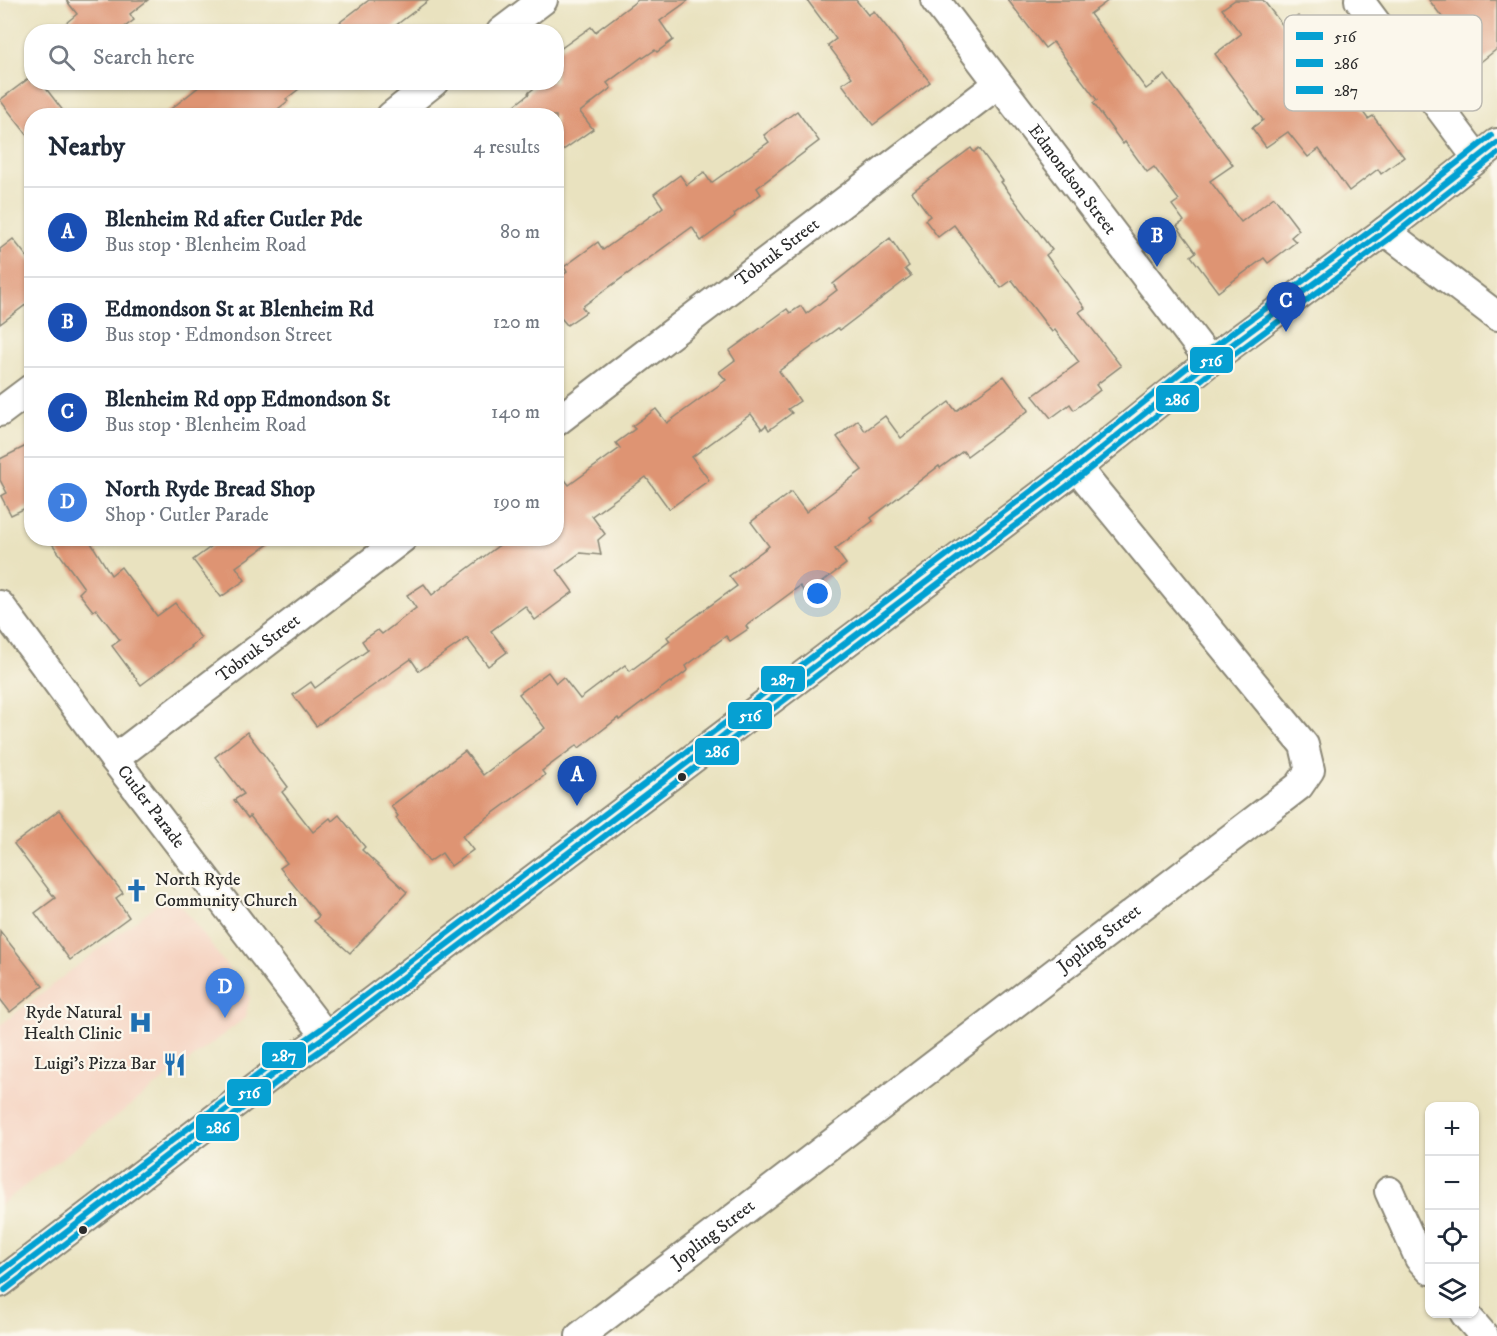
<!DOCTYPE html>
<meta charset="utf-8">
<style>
:root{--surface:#fff;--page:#f6f6f7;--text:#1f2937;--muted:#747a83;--line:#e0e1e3;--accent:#1a73e8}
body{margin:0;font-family:"IM FELL DW Pica",serif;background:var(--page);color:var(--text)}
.controls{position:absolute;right:18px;bottom:18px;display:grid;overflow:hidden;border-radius:12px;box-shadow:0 2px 4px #0004}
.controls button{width:54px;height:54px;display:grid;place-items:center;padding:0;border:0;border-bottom:2px solid var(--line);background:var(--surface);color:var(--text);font:30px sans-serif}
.you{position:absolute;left:818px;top:594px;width:21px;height:21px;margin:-15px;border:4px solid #fff;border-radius:50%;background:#1a73e8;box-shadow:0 0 0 9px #1a73e833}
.badge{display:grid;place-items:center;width:39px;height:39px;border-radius:50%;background:var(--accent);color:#fff;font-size:20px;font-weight:700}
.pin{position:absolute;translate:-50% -50px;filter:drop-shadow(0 2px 3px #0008)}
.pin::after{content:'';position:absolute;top:32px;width:21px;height:18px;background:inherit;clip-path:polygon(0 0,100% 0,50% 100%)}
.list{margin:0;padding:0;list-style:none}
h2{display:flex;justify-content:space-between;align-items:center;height:78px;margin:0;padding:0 24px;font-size:26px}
h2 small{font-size:20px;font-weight:400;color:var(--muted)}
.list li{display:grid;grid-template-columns:39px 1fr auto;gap:18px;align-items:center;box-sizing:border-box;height:90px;padding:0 24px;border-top:2px solid var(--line)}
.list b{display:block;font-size:22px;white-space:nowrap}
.list p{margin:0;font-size:20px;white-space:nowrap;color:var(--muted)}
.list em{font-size:20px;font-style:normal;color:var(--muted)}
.icon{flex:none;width:33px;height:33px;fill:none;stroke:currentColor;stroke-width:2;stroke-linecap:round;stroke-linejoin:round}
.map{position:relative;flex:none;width:1497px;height:1336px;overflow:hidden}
.search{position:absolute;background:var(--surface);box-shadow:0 2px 4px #0004;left:24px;top:24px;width:540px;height:66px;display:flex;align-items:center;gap:15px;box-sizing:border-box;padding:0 21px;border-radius:24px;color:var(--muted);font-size:22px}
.panel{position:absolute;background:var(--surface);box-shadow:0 2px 4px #0004;left:24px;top:108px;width:540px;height:438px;border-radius:24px}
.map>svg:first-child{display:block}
</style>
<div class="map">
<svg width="1497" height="1336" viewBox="0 0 1497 1336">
<rect width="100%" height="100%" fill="#fbf7ec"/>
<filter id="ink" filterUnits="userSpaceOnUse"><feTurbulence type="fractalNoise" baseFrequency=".0167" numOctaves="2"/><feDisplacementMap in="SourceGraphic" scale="12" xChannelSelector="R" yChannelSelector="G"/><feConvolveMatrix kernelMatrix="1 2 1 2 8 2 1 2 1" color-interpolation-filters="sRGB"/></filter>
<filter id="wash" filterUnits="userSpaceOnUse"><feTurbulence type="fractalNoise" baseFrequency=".008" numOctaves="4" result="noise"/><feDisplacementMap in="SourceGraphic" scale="24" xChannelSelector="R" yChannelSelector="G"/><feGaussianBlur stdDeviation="1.35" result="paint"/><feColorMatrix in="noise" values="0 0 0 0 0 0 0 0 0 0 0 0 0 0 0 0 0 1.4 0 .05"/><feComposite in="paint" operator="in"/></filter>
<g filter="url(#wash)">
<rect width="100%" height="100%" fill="#e9e2bf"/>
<!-- built -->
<path fill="#f5d3c1" d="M172,893L250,997L245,1018L0,1205V1025Z"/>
<g id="blocks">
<!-- building -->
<g fill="#de9473">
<path d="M66,0H148L130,14L134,20L118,32H55L77,14Z"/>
<path d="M369,0H429L387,32H327Z"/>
<path d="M638,0H689L660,21L673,40L657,52L655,50L643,58L642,57L607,83L611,88L580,112L593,129L556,155V116H501L529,94L528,93L542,82H556V52L591,27L595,32Z"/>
<path d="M807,0H856L868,15L874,11L930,82L873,125L842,84L852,77L828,45L836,39Z"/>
<path d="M1008,0H1109L1090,14L1146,89L1165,75L1233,165L1210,181L1241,222L1274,197L1299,230L1291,237L1296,242L1268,263L1264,258L1218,292L1191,256L1196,252L1177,226L1184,221L1172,205L1179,200L1154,167L1147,172L1125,142L1123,144L1093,103L1097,100L1053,42L1045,48Z"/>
<path d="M1235,0H1263L1284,27L1298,16L1319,44L1317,46L1329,63L1328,64L1368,119L1373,116L1404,157L1381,174L1378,169L1349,191L1319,149L1308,157L1288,132L1266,147L1252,128L1263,120L1215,54L1241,34L1222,9Z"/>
<path d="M1429,0H1497V49L1478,64Z"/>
<path d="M32,76V82H41L67,116H32V141L0,100Z"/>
<path d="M205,82H308L286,99L288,101L269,116H162Z"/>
<path d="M797,111L819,141L757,188L761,194L734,214L735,216L701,241L692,227L582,307L586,312L567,325L556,312V280L567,272L564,267L598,242L603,250L663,207L654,194L680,175L687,185L704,172L711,183L769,142L764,135Z"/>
<path d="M971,148L974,152L979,148L1003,181L1001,182L1052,250L1046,255L1085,308L1079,312L1121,366L1096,385L1100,390L1074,410L1070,404L1051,418L1033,396L1079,362L1055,330L1052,332L1012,280L1001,288L954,225L938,237L925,220L930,216L912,192Z"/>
<path d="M890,238L909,266L905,269L911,276L840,330L838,328L779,371L800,401L788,409L792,413L769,430L766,425L762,429L751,414L692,457L709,480L669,509L646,477L592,516L605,534L598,540L601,555L580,553L557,570L573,592L535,620L525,606L491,631L507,652L488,666L467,638L419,671L411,659L316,726L293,695L311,682L315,688L334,674L368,650L362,641L378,630L382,634L416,608L407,595L424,584L432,595L509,538H556V468L569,485L620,448L616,443L635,429L632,426L656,409L667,423L726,380L719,372L735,360L729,351L787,309L790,313L801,306L806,314L837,290L833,284Z"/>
<path d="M13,239L32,263V300L0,324V249Z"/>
<path d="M1004,376L1029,410L967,456L963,451L940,468L939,466L871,518L873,521L835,549L846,564L806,594L800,586L746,626L748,629L730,641L726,636L686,666L688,670L671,683L670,682L619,720L618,718L579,748L577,745L542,771L545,775L462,836L473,850L451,866L442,853L429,862L396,818L398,816L391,806L465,751L483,775L545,728L519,694L548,672L556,683L563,677L580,699L625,665L630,671L670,641L667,637L737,586L729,576L769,546L751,522L791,492L806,512L862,470L837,437L858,420L865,431L885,416L901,438L949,402L956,411Z"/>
<path d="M32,443V505L11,515L1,496L7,493L0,480V459Z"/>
<path d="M48,538H88L111,575L121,567L157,616L175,603L201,638L191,646L192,647L141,685L112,646L120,640L96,609L93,611L79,593L84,588Z"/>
<path d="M223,538H277L236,567L245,580L221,597L193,560Z"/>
<path d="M247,732L288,787L282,792L313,832L330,818L332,821L339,815L365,847L362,850L407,892L350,953L314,921L319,916L280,868L287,863L250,816L248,818L234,800L244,794L215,757Z"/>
<path d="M59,810L123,893L116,898L129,917L70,960L35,913L55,898L14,844Z"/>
<path d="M0,931L43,986L10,1012L0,999Z"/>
</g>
</g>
</g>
<g filter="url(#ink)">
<use href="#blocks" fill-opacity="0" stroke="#8a8675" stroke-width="1.5"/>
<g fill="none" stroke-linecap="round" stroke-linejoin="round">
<defs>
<g id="minor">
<path id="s1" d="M935,0L1210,361"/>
<path d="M1359,0L1477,158"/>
<path d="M501,32L543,0"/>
<path d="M391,116L434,82"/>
<path d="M1385,231L1497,316"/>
<path d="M0,412L32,388"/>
<path id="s2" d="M556,422L998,84"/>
<path id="s3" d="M0,605L114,759L326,1036"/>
<path id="s4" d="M114,759L403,538"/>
<path d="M1389,1191L1419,1258L1430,1270"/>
<path d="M0,1283L289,1062L326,1036L1077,468L1210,361L1385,231L1497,143"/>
<path d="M1465,1314L1484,1336"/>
<path id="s5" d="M580,1336L1299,786L1310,770L1304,745L1077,468"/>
</g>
</defs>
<!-- minor casing -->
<use href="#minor" stroke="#8a8675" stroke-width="32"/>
<!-- minor -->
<use href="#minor" stroke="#fff" stroke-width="28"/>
<defs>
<path id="bus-1" d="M0,1283L289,1062L326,1036L1077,468L1210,361L1385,231L1497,143"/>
<path id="bus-2" d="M5,1290L294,1069L331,1043L1082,475L1216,368L1390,238L1497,154"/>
<path id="bus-3" d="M0,1272L284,1055L321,1029L1071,461L1204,354L1380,224L1491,136"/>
</defs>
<!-- bus-1 casing -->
<use href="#bus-1" stroke="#fbf7ec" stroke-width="10"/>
<!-- bus-2 casing -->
<use href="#bus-2" stroke="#fbf7ec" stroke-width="10"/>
<!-- bus-3 casing -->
<use href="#bus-3" stroke="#fbf7ec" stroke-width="10"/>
<!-- bus-1 -->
<use href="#bus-1" stroke="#06a0d2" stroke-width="6"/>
<!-- bus-2 -->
<use href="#bus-2" stroke="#06a0d2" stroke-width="6"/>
<!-- bus-3 -->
<use href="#bus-3" stroke="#06a0d2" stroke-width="6"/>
</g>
</g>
<!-- icons -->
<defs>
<symbol id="church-bare" viewBox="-9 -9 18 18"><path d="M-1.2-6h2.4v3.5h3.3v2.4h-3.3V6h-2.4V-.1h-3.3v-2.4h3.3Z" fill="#1f6fb2" stroke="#fbf7ec" stroke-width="2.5" paint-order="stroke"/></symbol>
<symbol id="hospital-bare" viewBox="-9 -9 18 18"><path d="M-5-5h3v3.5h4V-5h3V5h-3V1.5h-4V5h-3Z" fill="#1f6fb2" stroke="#fbf7ec" stroke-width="2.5" paint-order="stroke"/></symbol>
<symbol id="restaurant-bare" viewBox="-9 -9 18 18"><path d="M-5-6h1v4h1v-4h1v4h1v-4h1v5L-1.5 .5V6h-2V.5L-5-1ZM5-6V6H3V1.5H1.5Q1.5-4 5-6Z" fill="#1f6fb2" stroke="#fbf7ec" stroke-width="2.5" paint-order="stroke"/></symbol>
</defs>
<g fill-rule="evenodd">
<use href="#church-bare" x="120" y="874" width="33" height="33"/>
<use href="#hospital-bare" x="124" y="1006" width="33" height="33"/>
<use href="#restaurant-bare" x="158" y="1048" width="33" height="33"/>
</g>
<!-- markers -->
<g fill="#2b2b2b" stroke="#fbf7ec" stroke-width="2">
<circle cx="682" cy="777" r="5"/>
<circle cx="83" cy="1230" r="5"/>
</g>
<g text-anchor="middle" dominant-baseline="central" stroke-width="4.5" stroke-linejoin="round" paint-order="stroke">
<!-- street labels -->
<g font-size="18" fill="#2b2b2b" stroke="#fbf7ec">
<text stroke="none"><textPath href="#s1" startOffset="226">Edmondson Street</textPath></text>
<text stroke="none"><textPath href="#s2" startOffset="279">Tobruk Street</textPath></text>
<text stroke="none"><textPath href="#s4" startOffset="182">Tobruk Street</textPath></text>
<text stroke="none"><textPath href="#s3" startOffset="252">Cutler Parade</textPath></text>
<text stroke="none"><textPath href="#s5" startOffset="654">Jopling Street</textPath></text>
<text stroke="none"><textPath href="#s5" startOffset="168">Jopling Street</textPath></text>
</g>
<!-- poi labels -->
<g font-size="18" fill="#2b2b2b" stroke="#fbf7ec" text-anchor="end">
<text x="155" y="880" text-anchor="start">North Ryde<tspan x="155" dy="21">Community Church</tspan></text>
<text x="122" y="1013">Ryde Natural<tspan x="122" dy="21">Health Clinic</tspan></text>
<text x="156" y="1064">Luigi’s Pizza Bar</text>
</g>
</g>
<!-- legend -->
<rect x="1284" y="15" width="198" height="96" rx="9" fill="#fbf7ec" stroke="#bdbab2" stroke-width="1.5"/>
<rect x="1296" y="32" width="27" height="8" fill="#06a0d2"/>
<rect x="1296" y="59" width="27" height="8" fill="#06a0d2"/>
<rect x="1296" y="86" width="27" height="8" fill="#06a0d2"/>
<g font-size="16" fill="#2b2b2b">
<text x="1334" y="42">516</text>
<text x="1334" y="69">286</text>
<text x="1334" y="96">287</text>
</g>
<g stroke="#fbf7ec" stroke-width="2">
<rect x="1189" y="346" width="45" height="28" rx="6" fill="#06a0d2"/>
<rect x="1155" y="384" width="45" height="29" rx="6" fill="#06a0d2"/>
<rect x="760" y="665" width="46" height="28" rx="6" fill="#06a0d2"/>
<rect x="727" y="701" width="46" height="29" rx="6" fill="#06a0d2"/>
<rect x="694" y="737" width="46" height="29" rx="6" fill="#06a0d2"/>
<rect x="261" y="1041" width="46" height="28" rx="6" fill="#06a0d2"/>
<rect x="226" y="1078" width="46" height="29" rx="6" fill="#06a0d2"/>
<rect x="195" y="1113" width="45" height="29" rx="6" fill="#06a0d2"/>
</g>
<g font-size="16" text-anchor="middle" font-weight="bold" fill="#fff">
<text x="1211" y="366">516</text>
<text x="1177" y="405">286</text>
<text x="783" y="685">287</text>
<text x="750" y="721">516</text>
<text x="717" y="757">286</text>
<text x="284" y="1061">287</text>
<text x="249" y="1098">516</text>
<text x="218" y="1133">286</text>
</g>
</svg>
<div class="controls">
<button>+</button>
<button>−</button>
<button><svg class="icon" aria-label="locate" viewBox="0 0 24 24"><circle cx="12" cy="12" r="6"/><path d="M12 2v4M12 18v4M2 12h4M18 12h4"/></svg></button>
<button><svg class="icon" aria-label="layers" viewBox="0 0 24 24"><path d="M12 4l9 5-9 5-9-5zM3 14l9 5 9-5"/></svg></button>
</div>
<div class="you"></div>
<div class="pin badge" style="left:577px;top:806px;background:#1a4fb4">A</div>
<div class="pin badge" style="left:1157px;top:267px;background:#1a4fb4">B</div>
<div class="pin badge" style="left:1286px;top:332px;background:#1a4fb4">C</div>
<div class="pin badge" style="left:225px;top:1018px;background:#3f7fe0">D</div>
<div class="search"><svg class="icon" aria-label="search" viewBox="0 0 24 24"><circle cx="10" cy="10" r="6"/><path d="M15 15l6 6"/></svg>Search here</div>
<section class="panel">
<h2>Nearby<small>4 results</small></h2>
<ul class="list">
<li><span class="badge" style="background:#1a4fb4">A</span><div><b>Blenheim Rd after Cutler Pde</b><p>Bus stop · Blenheim Road</p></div><em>80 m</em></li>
<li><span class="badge" style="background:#1a4fb4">B</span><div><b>Edmondson St at Blenheim Rd</b><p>Bus stop · Edmondson Street</p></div><em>120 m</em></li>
<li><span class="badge" style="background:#1a4fb4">C</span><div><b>Blenheim Rd opp Edmondson St</b><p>Bus stop · Blenheim Road</p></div><em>140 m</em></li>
<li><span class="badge" style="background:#3f7fe0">D</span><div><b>North Ryde Bread Shop</b><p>Shop · Cutler Parade</p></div><em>190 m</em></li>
</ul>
</section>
</div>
